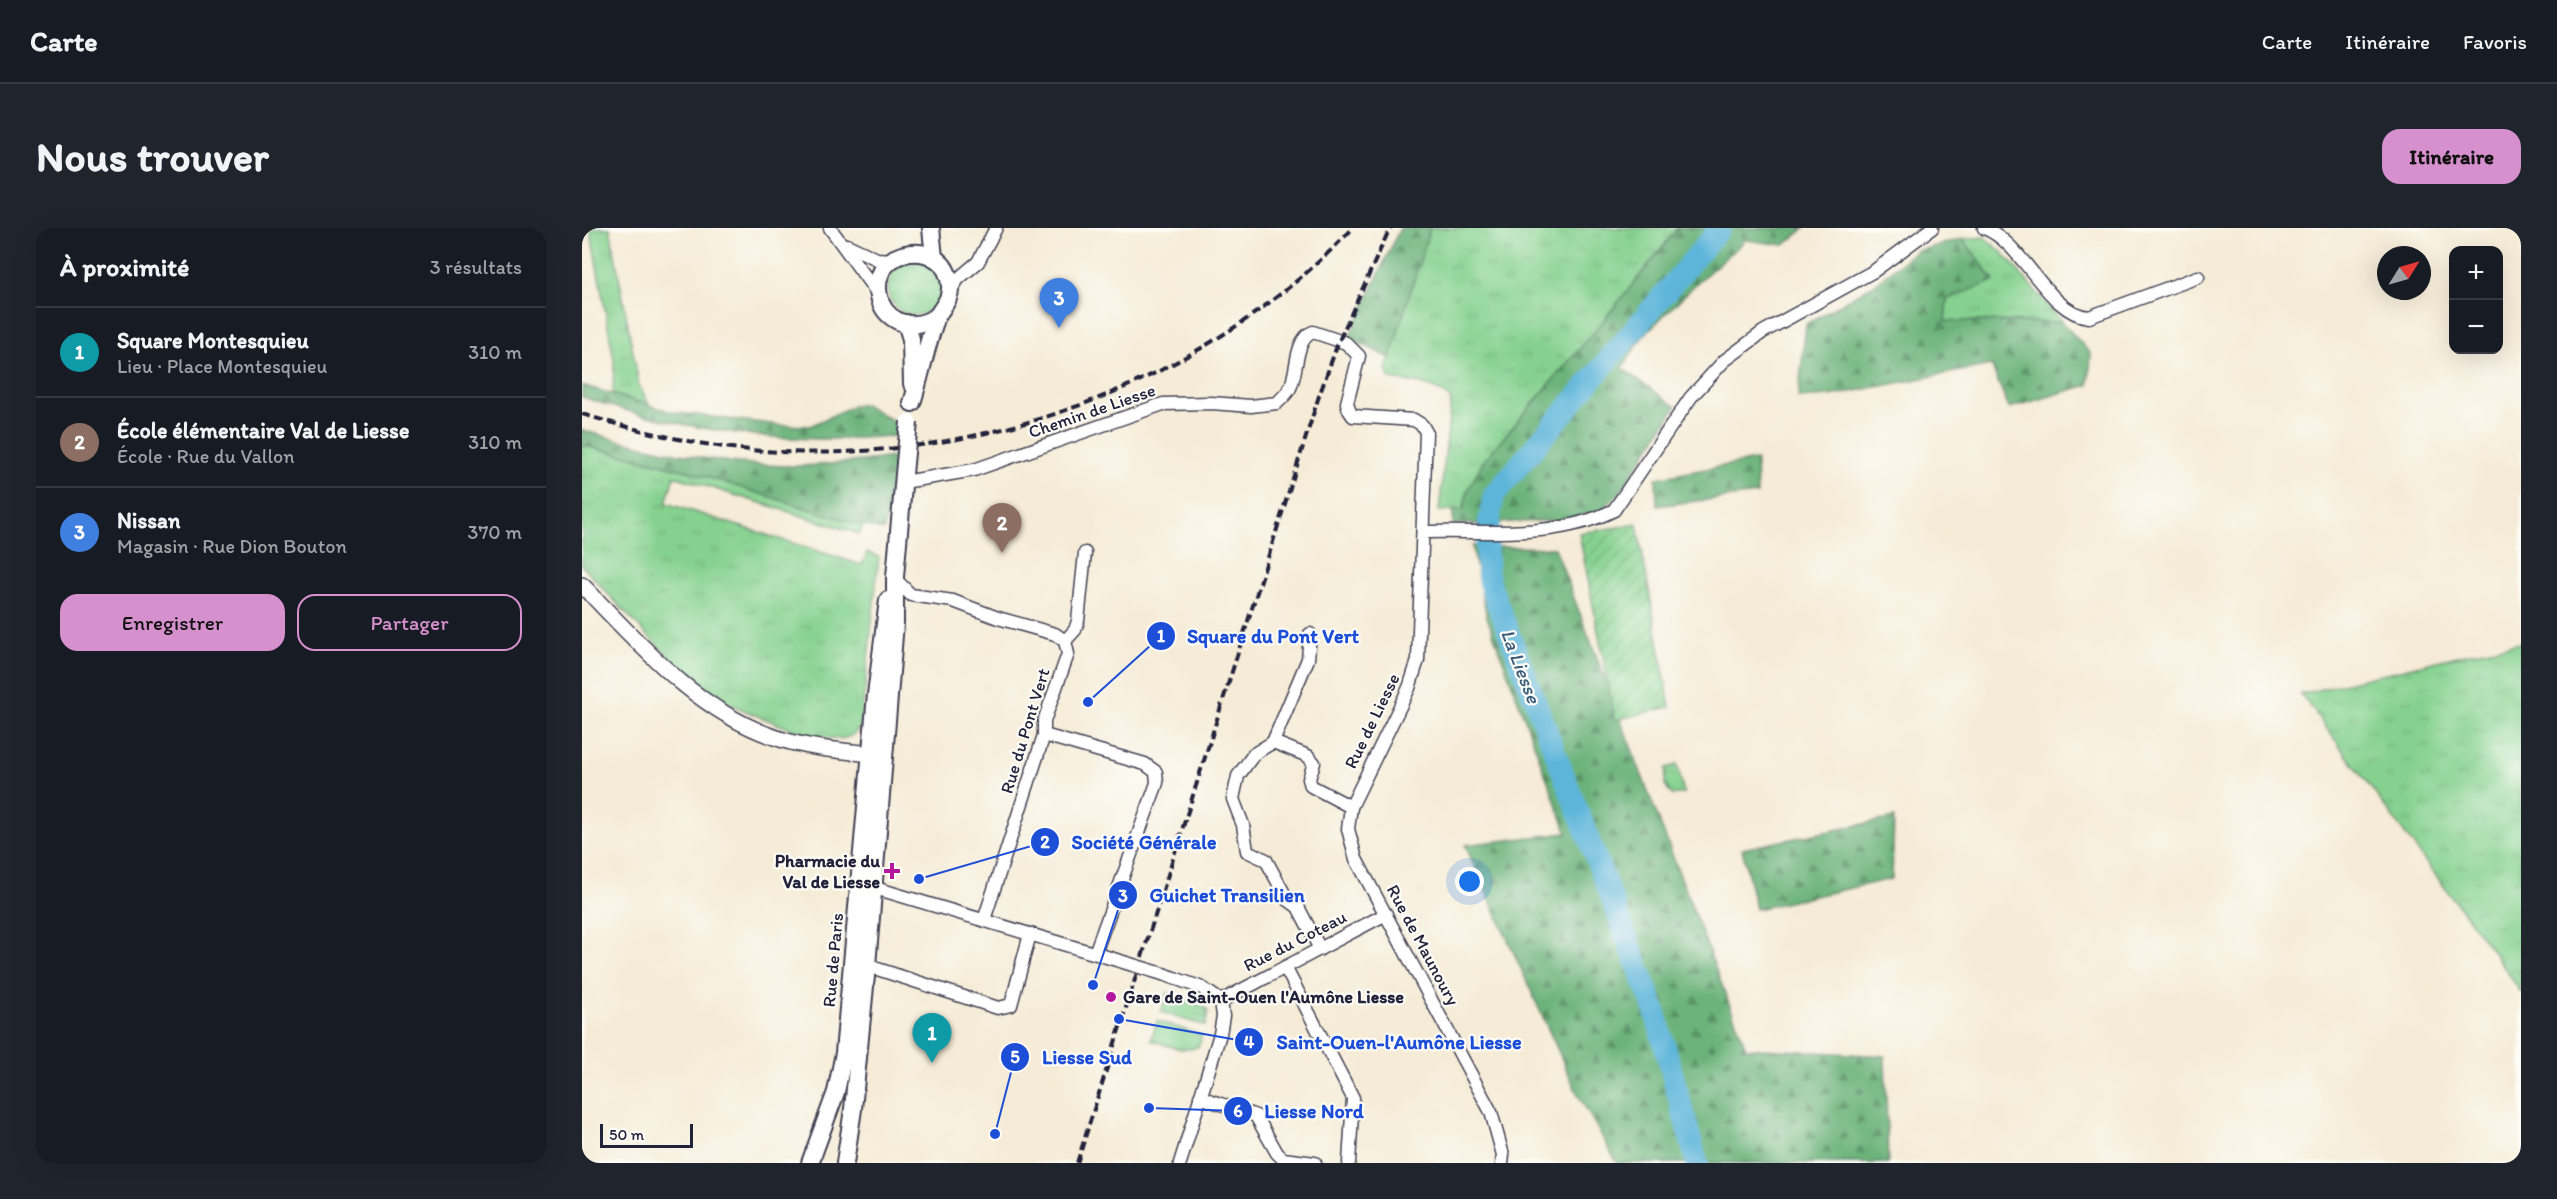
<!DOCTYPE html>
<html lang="fr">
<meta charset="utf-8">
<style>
:root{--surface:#171b24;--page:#20242c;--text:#f1f3f6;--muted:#9ea1a6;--line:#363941;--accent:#d690ce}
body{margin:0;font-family:Itim,sans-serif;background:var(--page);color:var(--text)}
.controls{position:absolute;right:18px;top:18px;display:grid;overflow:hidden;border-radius:12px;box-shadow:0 6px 24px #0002}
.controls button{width:54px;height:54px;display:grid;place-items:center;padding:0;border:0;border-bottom:2px solid var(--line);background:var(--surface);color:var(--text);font:30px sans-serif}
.compass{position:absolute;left:1795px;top:18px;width:54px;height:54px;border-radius:50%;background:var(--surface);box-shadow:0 6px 24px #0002;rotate:53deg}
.scale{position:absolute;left:18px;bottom:15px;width:93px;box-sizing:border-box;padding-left:6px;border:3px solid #22223b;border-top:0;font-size:16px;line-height:21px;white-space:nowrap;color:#22223b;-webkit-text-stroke:4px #fdfcf7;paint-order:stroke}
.you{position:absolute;left:888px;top:654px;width:21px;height:21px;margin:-15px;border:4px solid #fff;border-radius:50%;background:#1a73e8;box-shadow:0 0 0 9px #1a73e833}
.badge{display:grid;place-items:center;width:39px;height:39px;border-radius:50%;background:var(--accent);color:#fff;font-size:20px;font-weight:700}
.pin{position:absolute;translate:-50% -50px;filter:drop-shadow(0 2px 3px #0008)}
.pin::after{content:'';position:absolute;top:32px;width:21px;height:18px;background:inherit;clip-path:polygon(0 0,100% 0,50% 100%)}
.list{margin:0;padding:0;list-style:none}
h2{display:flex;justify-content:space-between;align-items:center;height:78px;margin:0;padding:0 24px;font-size:26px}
h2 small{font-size:20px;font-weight:400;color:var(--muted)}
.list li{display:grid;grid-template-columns:39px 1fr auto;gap:18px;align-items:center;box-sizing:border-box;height:90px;padding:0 24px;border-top:2px solid var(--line)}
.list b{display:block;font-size:22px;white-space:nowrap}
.list p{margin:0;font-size:20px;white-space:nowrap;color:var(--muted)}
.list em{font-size:20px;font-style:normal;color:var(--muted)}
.actions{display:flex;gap:12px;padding:18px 24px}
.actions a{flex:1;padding:14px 0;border:2px solid var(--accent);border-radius:18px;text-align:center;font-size:21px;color:var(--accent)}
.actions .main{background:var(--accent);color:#111}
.map{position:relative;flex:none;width:1939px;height:935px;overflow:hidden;border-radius:18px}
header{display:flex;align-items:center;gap:36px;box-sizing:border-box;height:84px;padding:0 30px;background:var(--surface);border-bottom:2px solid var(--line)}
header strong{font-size:28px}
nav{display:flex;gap:33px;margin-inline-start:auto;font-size:21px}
.intro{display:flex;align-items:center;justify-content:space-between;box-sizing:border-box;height:144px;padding:0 36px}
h1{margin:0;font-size:42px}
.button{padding:15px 27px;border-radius:18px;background:var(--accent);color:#111;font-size:21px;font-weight:700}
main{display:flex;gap:36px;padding:0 36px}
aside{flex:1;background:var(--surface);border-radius:18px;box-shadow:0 6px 24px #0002}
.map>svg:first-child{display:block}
</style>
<header>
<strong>Carte</strong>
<nav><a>Carte</a><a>Itinéraire</a><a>Favoris</a></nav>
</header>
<div class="intro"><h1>Nous trouver</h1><a class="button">Itinéraire</a></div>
<main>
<aside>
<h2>À proximité<small>3 résultats</small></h2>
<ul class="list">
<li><span class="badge" style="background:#0f9aa8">1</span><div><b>Square Montesquieu</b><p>Lieu · Place Montesquieu</p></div><em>310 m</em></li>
<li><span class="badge" style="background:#8d6e63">2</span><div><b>École élémentaire Val de Liesse</b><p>École · Rue du Vallon</p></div><em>310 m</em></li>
<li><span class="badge" style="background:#3f7fe0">3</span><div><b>Nissan</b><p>Magasin · Rue Dion Bouton</p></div><em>370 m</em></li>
</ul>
<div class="actions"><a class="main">Enregistrer</a><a>Partager</a></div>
</aside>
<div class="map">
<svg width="1939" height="935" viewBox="0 0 1939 935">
<defs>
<pattern id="grass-tufts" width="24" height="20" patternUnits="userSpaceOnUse" patternTransform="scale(1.5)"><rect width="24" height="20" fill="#85d18f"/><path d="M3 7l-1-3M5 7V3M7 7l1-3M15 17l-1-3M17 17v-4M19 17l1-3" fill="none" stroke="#73b37c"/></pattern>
<pattern id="forest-firs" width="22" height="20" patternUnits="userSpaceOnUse" patternTransform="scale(1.5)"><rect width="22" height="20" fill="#6cb37a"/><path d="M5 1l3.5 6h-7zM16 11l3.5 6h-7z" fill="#589165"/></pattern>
<pattern id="park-crowns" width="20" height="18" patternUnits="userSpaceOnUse" patternTransform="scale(1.5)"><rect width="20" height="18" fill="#85d18f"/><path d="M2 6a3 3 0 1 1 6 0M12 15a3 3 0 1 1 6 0" fill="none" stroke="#73b37c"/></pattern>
<pattern id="garden-furrows" width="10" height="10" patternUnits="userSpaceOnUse" patternTransform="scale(1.5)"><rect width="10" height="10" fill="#85d18f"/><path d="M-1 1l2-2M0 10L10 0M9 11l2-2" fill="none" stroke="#73b37c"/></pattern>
</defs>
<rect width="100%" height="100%" fill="#fdfcf7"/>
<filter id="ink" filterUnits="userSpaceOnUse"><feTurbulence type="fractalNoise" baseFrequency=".0167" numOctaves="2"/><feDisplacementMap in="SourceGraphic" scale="12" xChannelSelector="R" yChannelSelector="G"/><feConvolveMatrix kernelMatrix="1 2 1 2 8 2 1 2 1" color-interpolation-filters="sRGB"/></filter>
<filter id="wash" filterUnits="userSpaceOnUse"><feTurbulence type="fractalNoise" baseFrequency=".008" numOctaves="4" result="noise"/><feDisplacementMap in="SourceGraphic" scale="24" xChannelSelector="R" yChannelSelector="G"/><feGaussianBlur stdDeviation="1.35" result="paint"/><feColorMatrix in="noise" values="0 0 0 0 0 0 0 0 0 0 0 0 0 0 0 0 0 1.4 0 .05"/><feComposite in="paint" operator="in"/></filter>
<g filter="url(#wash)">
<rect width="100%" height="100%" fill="#f5ebd6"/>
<!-- grass -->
<g fill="url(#grass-tufts)" stroke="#547a65" stroke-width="1.5">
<path d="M8,0H28L57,157L68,178L31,168L32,132Z"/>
<path d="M848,0H1096L886,262L881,282L857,283L869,172C857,156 826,154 808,151L804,142Z"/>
<path d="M1402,9L1420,24L1480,94L1363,93L1365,71L1412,53L1381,11Z"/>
<circle cx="333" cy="60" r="27"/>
<path d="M0,217L106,243L281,297L278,306L92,248L84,275L280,337L285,324L297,329L279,497C271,514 255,511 239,509C222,507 206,500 191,494C171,486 150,479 133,466C83,431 42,382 0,338Z"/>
<path d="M1939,415V765L1922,739L1719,466L1888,425Z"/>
<path d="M585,765L623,779L626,784L623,798L579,784Z"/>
<path d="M575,793L620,807L617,818C602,826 585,817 569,812Z"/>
</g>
<!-- forest -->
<g fill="url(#forest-firs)" stroke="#476a5a" stroke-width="1.5">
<path d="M818,0H848L808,130L767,110Z"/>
<path d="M1096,0H1223L1202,17L1164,12L1118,52L1061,108L1040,140L1094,179L1037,266L1018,283L980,292L871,297V282H881L886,262L900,235L1017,98Z"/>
<path d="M1381,11L1412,53L1365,71L1363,93L1480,94L1509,126L1507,157L1427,180L1409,137L1248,168L1216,170L1224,96L1293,56L1334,23Z"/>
<path d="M0,157L90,184L198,197L228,198L271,178L282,176L309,191L314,197V208C288,209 262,212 236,211C156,210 75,194 0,169Z"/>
<path d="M0,202C67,221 137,237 207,238C242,238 278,233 313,229L302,302L275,296L106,243L0,217Z"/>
<path d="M1174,232L1175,266L1075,278L1074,250Z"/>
<path d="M890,318L973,320L1164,820L1303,828L1306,935H1035L996,867L883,617L985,605L905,389Z"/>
<path d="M1312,590L1310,651L1174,681L1160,621Z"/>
</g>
<!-- park -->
<path fill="url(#park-crowns)" stroke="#547a65" stroke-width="1.5" d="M1095,537L1102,565L1090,567L1083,557L1084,540Z"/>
<!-- garden -->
<path fill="url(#garden-furrows)" stroke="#547a65" stroke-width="1.5" d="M1055,296L1088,479L1033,492L997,305Z"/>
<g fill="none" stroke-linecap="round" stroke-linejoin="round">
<!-- river -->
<path stroke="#5db5da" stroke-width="22" d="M1115,935L1072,780L907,354C902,324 906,296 912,267L1138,0"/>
</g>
</g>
<g filter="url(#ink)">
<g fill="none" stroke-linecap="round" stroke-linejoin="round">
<defs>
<g id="minor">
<path d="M248,0L296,66"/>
<path d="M1402,0C1442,15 1466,86 1507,89L1616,49"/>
<path d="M265,17L295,31L310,32"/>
<path d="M368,63L376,51L396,34L414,0"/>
<path d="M322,254L392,242L581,176L629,175L669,178L695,175C699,171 705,166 708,160C716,145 712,111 731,104L764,115L777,128L765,175L767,182L771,188L832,192L840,197L844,204L836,432L827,460L769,579L766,601L774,631L909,884L921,927L920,935"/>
<path d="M841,304C904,302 973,312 1032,282L1109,169L1142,133L1181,104L1292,43L1350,0"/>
<path d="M313,351L329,367L371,373L416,390L473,406L483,413"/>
<path d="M483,413L493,402L496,393L503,325"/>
<path d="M462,507L563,536L574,544L575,555L513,725"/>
<path d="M691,514L726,431L728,406"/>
<path d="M283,657L518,727"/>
<path d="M402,692L462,507V493L486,426L483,413"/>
<path d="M738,721L716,679L705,671L684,632L665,623L661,597L651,571L656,548L672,526L691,514L726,528L732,535L727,551L729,558L769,579"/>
<path d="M280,736L416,780L429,777L448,706"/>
<path d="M703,739L771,870L767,935"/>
<path d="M584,747L620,760L639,773"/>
<path d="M639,773L804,686"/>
<path d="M618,869L674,888L695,925L701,931L733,935"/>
<path d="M598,935L638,806L641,788L639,773"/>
</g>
<path id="tertiary" d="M0,357C57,415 113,482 192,509C226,521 264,523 300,527"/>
<g id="secondary">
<path d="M349,0L352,30"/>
<path d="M324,95L329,111L330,156"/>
<path d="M330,175C339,147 344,118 354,91C359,79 369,73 368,58C365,7 286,18 297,68C299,79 306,88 316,93C329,99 343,96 355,88"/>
<path d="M228,935L254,864L262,825L294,467L306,372"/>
<path d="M263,935L271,881L285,738L313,395V349L323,235"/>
</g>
</defs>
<!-- minor casing -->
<use href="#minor" stroke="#424052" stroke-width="15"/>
<!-- tertiary casing -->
<use href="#tertiary" stroke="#424052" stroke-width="18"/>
<!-- secondary casing -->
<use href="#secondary" stroke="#424052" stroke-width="20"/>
<!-- minor -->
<use href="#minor" stroke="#fff" stroke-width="12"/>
<!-- tertiary -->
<use href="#tertiary" stroke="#fff" stroke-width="15"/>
<!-- secondary -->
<use href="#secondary" stroke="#fff" stroke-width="16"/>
<!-- rail -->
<g stroke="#22223b" stroke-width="4" stroke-dasharray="9 4.5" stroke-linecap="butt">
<path d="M0,186C60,204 120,219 182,223C398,237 621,158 771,0"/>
<path d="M495,935L736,171L756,115L808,0"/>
</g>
<defs>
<path id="minor-bridge" d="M518,727L584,747"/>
<path id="secondary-bridge" d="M323,235L327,194"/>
</defs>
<!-- minor-bridge casing -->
<use href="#minor-bridge" stroke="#424052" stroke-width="15" stroke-linecap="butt"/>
<!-- secondary-bridge casing -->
<use href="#secondary-bridge" stroke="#424052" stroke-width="20" stroke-linecap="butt"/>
<!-- minor-bridge -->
<use href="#minor-bridge" stroke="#fff" stroke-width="12"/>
<!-- secondary-bridge -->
<use href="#secondary-bridge" stroke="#fff" stroke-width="16"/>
</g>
</g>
<!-- markers -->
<g fill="#b5179e" stroke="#fdfcf7" stroke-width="2">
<path d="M307 634h6v6h6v6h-6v6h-6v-6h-6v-6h6z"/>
<circle cx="529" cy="769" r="6"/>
</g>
<g text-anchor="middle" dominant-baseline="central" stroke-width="4.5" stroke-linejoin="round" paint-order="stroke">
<!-- street labels -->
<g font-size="18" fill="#22223b" stroke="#fdfcf7">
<text transform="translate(510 183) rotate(-19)">Chemin de Liesse</text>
<text transform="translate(790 493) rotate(-64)">Rue de Liesse</text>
<text transform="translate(443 503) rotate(-73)">Rue du Pont Vert</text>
<text transform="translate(713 713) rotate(-27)">Rue du Coteau</text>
<text transform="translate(841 717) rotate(62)">Rue de Maunoury</text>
<text transform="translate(251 732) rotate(-85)">Rue de Paris</text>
</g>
<!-- poi labels -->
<g font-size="18" font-weight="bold" fill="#22223b" stroke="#fdfcf7" text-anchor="end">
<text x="298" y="633">Pharmacie du<tspan x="298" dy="21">Val de Liesse</tspan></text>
<text x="541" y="769" text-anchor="start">Gare de Saint-Ouen l'Aumône Liesse</text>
</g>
<!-- water labels -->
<g font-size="20" font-style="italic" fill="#3a5d7b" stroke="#fdfcf7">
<text transform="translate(939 438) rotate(69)">La Liesse</text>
</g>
</g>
<!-- callouts -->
<path fill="none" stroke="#1d4ed8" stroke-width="2" d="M506 474L579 408M337 651L463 614M511 757L541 667M537 791L667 814M413 906L433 829M567 880L656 883"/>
<g fill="#1d4ed8" stroke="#fdfcf7" stroke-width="2">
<circle cx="506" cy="474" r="6"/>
<circle cx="337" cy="651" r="6"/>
<circle cx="511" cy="757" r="6"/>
<circle cx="537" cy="791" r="6"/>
<circle cx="413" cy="906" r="6"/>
<circle cx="567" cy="880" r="6"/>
<circle cx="579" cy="408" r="15"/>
<circle cx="463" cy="614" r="15"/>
<circle cx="541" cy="667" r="15"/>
<circle cx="667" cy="814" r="15"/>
<circle cx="433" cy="829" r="15"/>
<circle cx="656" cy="883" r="15"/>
</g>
<g font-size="18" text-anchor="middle" font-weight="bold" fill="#fff">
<text x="579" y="414">1</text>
<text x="463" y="620">2</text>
<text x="541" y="674">3</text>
<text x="667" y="820">4</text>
<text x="433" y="835">5</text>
<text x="656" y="889">6</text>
</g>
<g font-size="20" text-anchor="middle" font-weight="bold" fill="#1d4ed8" stroke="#fdfcf7" stroke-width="4.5" stroke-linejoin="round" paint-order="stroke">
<text x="691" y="415">Square du Pont Vert</text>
<text x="562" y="621">Société Générale</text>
<text x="645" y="674">Guichet Transilien</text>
<text x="817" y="821">Saint-Ouen-l'Aumône Liesse</text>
<text x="505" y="836">Liesse Sud</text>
<text x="732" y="890">Liesse Nord</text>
</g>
</svg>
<div class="controls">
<button>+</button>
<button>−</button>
</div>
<svg class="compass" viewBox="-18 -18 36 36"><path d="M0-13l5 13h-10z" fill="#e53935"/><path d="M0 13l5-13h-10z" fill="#9ea1a6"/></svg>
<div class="scale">50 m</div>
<div class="you"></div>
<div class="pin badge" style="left:350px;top:835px;background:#0f9aa8">1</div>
<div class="pin badge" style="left:420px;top:325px;background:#8d6e63">2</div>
<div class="pin badge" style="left:477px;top:100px;background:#3f7fe0">3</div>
</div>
</main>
